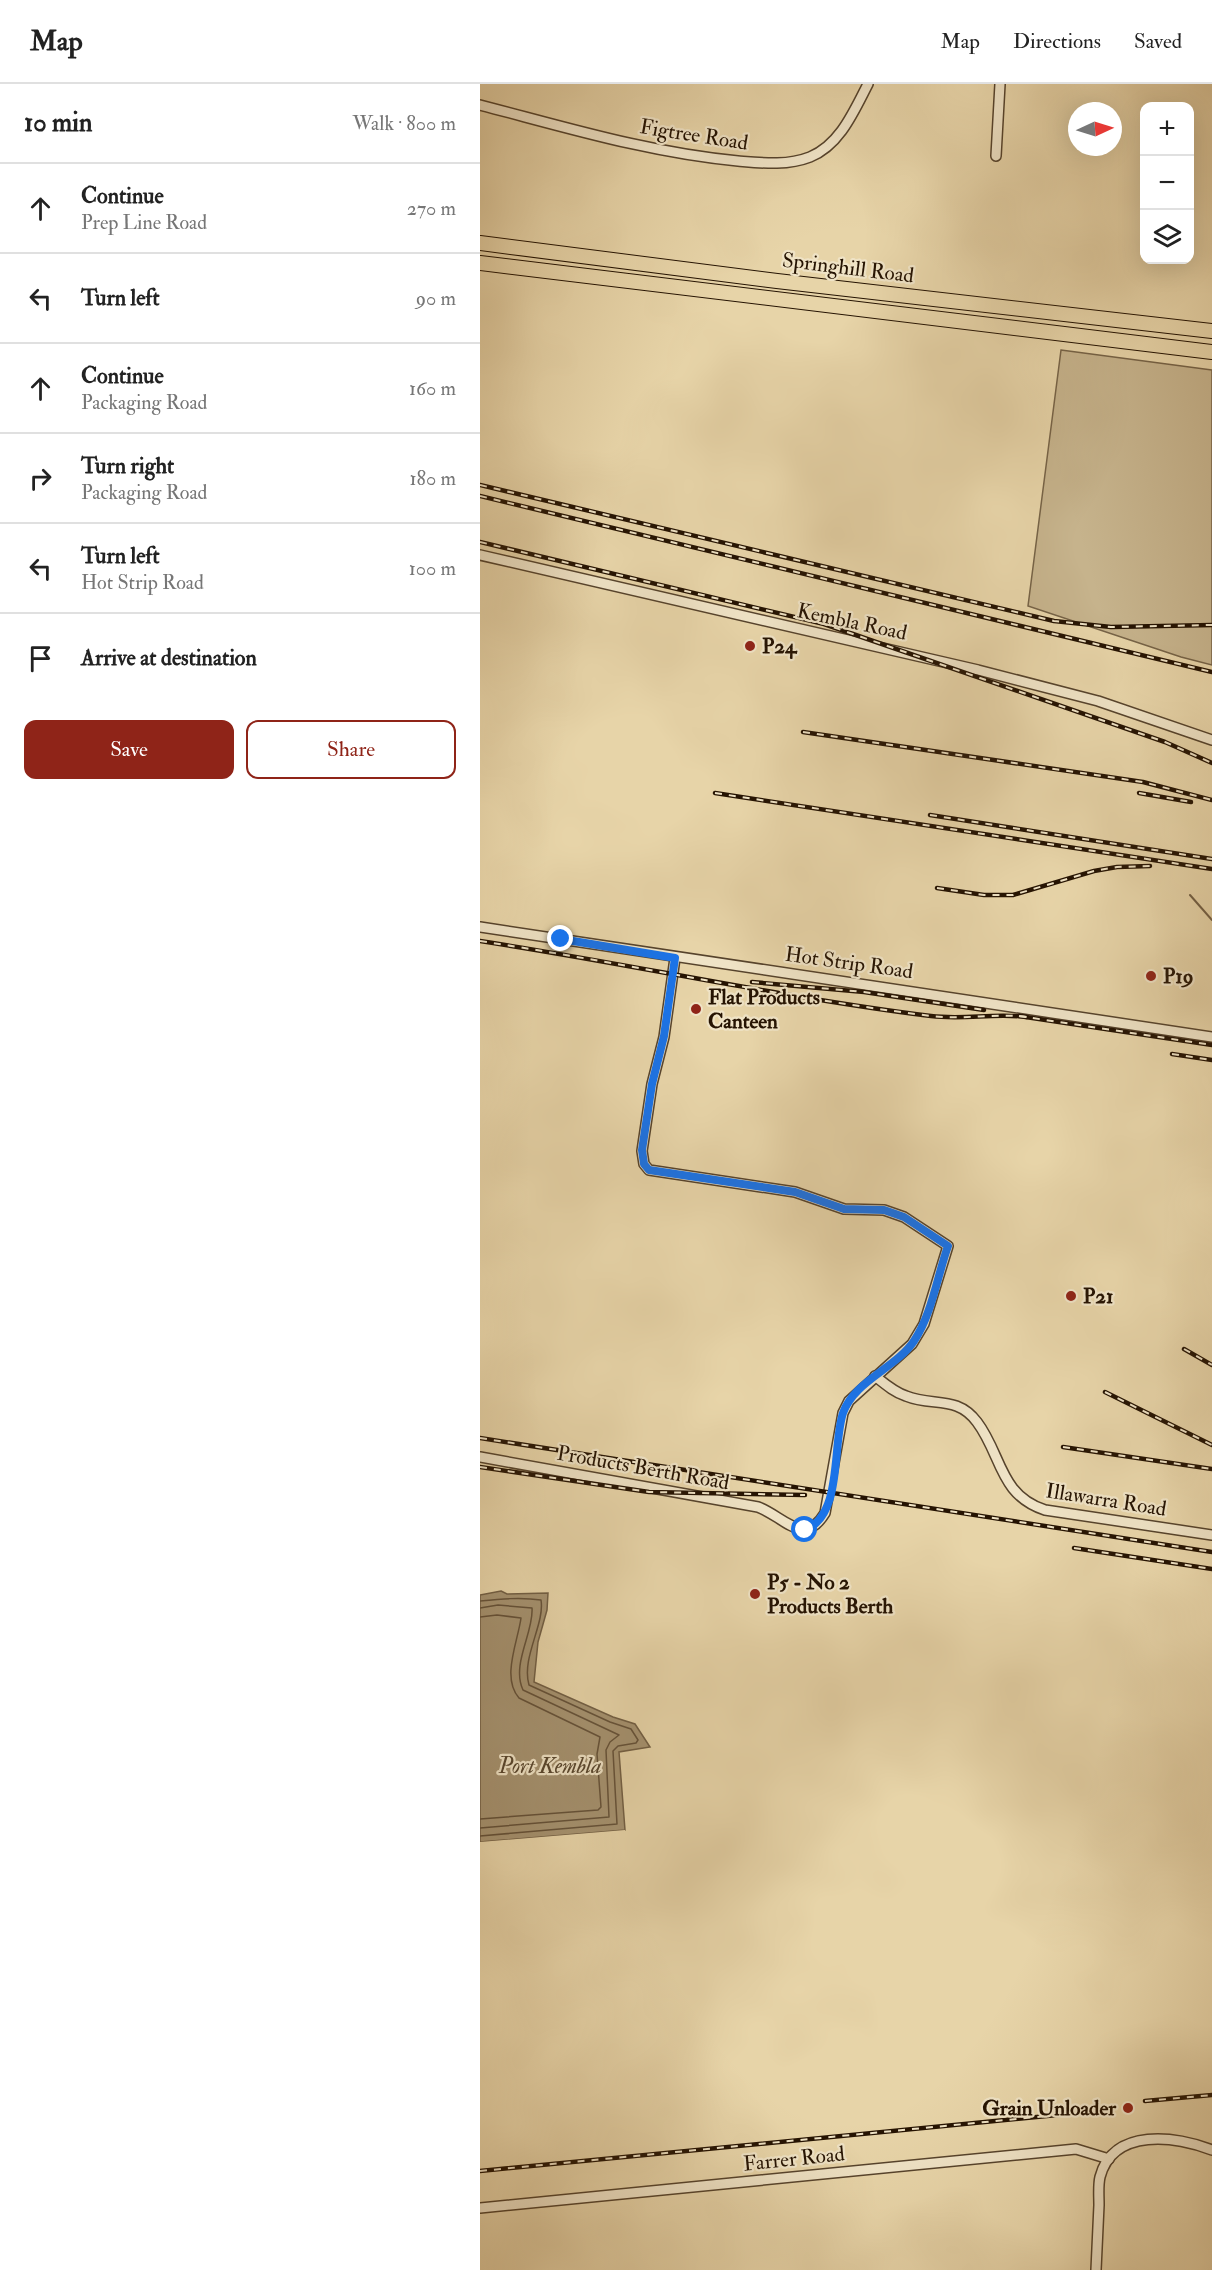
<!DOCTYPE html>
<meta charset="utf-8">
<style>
:root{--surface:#fff;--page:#f2f2f2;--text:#222;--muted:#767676;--line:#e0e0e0;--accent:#8f2418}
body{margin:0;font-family:"IM FELL Double Pica",serif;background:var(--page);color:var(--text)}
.controls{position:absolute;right:18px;top:18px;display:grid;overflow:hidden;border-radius:12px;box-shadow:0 6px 24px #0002}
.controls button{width:54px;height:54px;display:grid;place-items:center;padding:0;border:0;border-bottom:2px solid var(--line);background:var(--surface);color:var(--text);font:30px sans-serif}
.compass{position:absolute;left:588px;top:18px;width:54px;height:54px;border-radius:50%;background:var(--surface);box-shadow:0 6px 24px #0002;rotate:86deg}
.stop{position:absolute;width:18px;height:18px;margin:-14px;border:4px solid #1a73e8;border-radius:50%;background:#fff}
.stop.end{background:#1a73e8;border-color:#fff;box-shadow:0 2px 6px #0008}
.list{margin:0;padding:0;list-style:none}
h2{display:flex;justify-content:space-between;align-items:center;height:78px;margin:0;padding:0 24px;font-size:26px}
h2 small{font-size:20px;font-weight:400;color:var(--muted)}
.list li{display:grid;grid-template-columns:39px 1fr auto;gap:18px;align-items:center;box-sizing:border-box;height:90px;padding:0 24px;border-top:2px solid var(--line)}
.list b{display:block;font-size:22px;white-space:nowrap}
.list p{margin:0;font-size:20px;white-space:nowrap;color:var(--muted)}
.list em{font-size:20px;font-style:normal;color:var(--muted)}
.actions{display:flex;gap:12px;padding:18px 24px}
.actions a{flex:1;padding:14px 0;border:2px solid var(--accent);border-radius:12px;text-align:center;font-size:21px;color:var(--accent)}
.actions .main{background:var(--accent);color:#fff}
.icon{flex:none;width:33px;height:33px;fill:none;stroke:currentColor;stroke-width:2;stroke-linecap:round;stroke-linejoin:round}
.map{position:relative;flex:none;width:732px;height:2186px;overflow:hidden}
header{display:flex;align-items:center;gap:36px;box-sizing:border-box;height:84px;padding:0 30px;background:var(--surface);border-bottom:2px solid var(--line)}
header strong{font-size:28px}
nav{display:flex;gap:33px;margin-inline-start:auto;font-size:21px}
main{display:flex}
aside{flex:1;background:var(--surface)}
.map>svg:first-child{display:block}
</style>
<header>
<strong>Map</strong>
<nav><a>Map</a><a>Directions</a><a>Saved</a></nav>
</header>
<main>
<aside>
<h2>10 min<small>Walk · 800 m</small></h2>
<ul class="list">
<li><svg class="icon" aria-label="ahead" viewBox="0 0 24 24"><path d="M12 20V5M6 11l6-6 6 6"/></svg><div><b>Continue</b><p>Prep Line Road</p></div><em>270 m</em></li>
<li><svg class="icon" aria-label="left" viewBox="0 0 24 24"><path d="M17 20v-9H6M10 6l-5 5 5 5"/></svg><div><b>Turn left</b></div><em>90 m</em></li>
<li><svg class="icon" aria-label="ahead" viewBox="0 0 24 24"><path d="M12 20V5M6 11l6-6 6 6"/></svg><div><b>Continue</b><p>Packaging Road</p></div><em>160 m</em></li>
<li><svg class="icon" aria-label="right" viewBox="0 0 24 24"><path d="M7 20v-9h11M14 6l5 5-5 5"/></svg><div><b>Turn right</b><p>Packaging Road</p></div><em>180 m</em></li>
<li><svg class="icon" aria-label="left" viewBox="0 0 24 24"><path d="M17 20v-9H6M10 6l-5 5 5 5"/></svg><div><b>Turn left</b><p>Hot Strip Road</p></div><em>100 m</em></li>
<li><svg class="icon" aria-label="arrive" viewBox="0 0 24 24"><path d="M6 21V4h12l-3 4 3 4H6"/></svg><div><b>Arrive at destination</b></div></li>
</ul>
<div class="actions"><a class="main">Save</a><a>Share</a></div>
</aside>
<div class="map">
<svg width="732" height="2186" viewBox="0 0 732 2186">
<rect width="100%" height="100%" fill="#e7d4a8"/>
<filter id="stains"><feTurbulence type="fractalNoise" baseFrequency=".00333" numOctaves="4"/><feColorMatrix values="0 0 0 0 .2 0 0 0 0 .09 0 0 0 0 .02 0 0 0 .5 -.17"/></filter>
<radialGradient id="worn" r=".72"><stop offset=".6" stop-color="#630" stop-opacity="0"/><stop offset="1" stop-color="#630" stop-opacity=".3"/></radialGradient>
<!-- green -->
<path fill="#c6b38c" stroke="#766347" stroke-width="1.5" d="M581,266L732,286V581L701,573L548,522Z"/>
<!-- water -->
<path fill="#a59270" stroke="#725f44" stroke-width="1.5" d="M21,1507L27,1510L68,1509L67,1526L58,1558L54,1598L133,1633L155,1640L170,1663L139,1668L145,1746L0,1758V1511Z"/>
<!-- pier -->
<path fill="#e7d4a8" d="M145,1746L146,1749L0,1761V1758Z"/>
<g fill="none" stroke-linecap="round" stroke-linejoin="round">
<!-- shore -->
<g stroke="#655239" stroke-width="1.5">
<path d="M0,1517C20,1515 41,1513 61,1516C65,1540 41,1574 49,1601L130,1638L151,1645L158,1656L156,1659L138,1662L133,1667L137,1740L0,1752"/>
<path d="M0,1524L18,1521L52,1524C54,1548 31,1580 43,1606L139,1651L130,1658L126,1666L129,1733L0,1744"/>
<path d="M0,1533L17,1531L41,1534C38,1557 21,1594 39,1614L120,1653L117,1670L121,1723L118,1726L0,1735"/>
</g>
<!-- stream -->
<path stroke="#725f44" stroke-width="2" d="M710,811L732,836"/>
<defs>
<g id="street">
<path d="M0,21C85,43 170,69 258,77C282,79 307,82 330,73C360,61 374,27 388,0"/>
<path d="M516,72L520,0"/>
<path d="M0,471L498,586L618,617L732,656"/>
<path d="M0,843L732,953"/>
<path d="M395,1292C405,1300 414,1308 426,1312C453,1323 477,1311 497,1338C522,1371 519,1411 565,1426L732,1451"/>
<path d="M0,1373L278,1423C303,1432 324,1464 345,1429L363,1329L369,1317L432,1260L444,1240L468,1162L424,1133L404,1126L364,1125L315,1108L169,1086L164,1080L162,1067L172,1000L184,953L195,874"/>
<path d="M0,2124L596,2065L629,2075"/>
<path d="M616,2186C617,2164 618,2143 619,2121C619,2112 618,2101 620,2093C633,2043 697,2052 732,2066"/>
</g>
<g id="primary">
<path d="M0,159L297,197L732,247"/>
<path d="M0,179L732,268"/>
</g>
</defs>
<!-- street casing -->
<use href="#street" stroke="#56432c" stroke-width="12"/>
<!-- primary casing -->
<use href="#primary" stroke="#251302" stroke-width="16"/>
<!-- street -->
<use href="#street" stroke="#efe3c6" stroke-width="9"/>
<!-- primary -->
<use href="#primary" stroke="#e7d4a8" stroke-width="14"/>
<defs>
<g id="rail">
<path d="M0,401L574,537L631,543L732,541"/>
<path d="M0,412L732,588"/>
<path d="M0,458L344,540L685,658L732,679"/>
<path d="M323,648L663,698L732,716"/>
<path d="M235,709L732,785"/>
<path d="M659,709L711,718"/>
<path d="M450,731L732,775"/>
<path d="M457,804L504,811H533L614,787L637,783L670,782"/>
<path d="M0,857C151,880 299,913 451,932C483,936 515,929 547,933"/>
<path d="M272,898L384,908L504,926"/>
<path d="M539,932L732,961"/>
<path d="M692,970L732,976"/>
<path d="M704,1265L732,1281"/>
<path d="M625,1308L732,1361"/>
<path d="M0,1354L732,1468"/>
<path d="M583,1363L732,1385"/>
<path d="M0,1383L169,1408L325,1411"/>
<path d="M594,1464L732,1485"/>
<path d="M665,2017L732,2011"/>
<path d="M0,2087L629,2026"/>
</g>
</defs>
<!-- rail casing -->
<use href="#rail" stroke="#251302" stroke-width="4.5"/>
<!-- rail -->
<use href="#rail" stroke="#efe3c6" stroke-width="2" stroke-dasharray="7" stroke-linecap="butt"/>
</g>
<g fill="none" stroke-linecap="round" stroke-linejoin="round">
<!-- route -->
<path stroke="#1a73e8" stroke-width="8" d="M81,855L195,874L184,952L172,1000L162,1066L164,1080L169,1086L315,1108L364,1125L404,1126L424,1133L468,1162C457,1193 452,1230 434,1257C416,1284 374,1297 363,1329C352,1362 363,1431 325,1446"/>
</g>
<!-- markers -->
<g fill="#8f2418" stroke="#efe3c6" stroke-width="2">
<circle cx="270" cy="562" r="6"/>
<circle cx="671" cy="892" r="6"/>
<circle cx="216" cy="925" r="6"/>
<circle cx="591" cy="1212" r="6"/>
<circle cx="275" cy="1510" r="6"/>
<circle cx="648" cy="2024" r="6"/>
</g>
<g text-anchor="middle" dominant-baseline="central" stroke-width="4.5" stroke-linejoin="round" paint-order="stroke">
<!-- street labels -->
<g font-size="21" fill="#251302" stroke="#efe3c6">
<text transform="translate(214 51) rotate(9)">Figtree Road</text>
<text transform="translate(368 184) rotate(7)">Springhill Road</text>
<text transform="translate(372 538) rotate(12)">Kembla Road</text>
<text transform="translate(369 879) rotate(8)">Hot Strip Road</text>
<text transform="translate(163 1384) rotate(10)">Products Berth Road</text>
<text transform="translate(626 1416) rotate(9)">Illawarra Road</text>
<text transform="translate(314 2075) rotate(-6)">Farrer Road</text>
</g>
<!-- poi labels -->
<g font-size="21" font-weight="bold" fill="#251302" stroke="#efe3c6" text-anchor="start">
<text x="282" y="562">P24</text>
<text x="683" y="892">P19</text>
<text x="228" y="913">Flat Products<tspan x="228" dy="24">Canteen</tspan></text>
<text x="603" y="1212">P21</text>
<text x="287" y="1498">P5 - No 2<tspan x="287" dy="24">Products Berth</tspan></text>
<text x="636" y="2024" text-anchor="end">Grain Unloader</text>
</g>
<!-- water labels -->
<g font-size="22" font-style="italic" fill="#58462e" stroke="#efe3c6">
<text x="70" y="1682">Port Kembla</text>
</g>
</g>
<rect width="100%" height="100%" filter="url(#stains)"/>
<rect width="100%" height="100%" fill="url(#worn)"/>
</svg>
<div class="controls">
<button>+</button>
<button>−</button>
<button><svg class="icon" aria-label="layers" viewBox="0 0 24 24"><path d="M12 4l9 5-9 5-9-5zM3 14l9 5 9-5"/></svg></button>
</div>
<svg class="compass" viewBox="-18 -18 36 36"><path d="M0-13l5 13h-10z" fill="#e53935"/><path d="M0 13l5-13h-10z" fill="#767676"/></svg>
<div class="stop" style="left:325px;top:1446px"></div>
<div class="stop end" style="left:81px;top:855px"></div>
</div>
</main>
